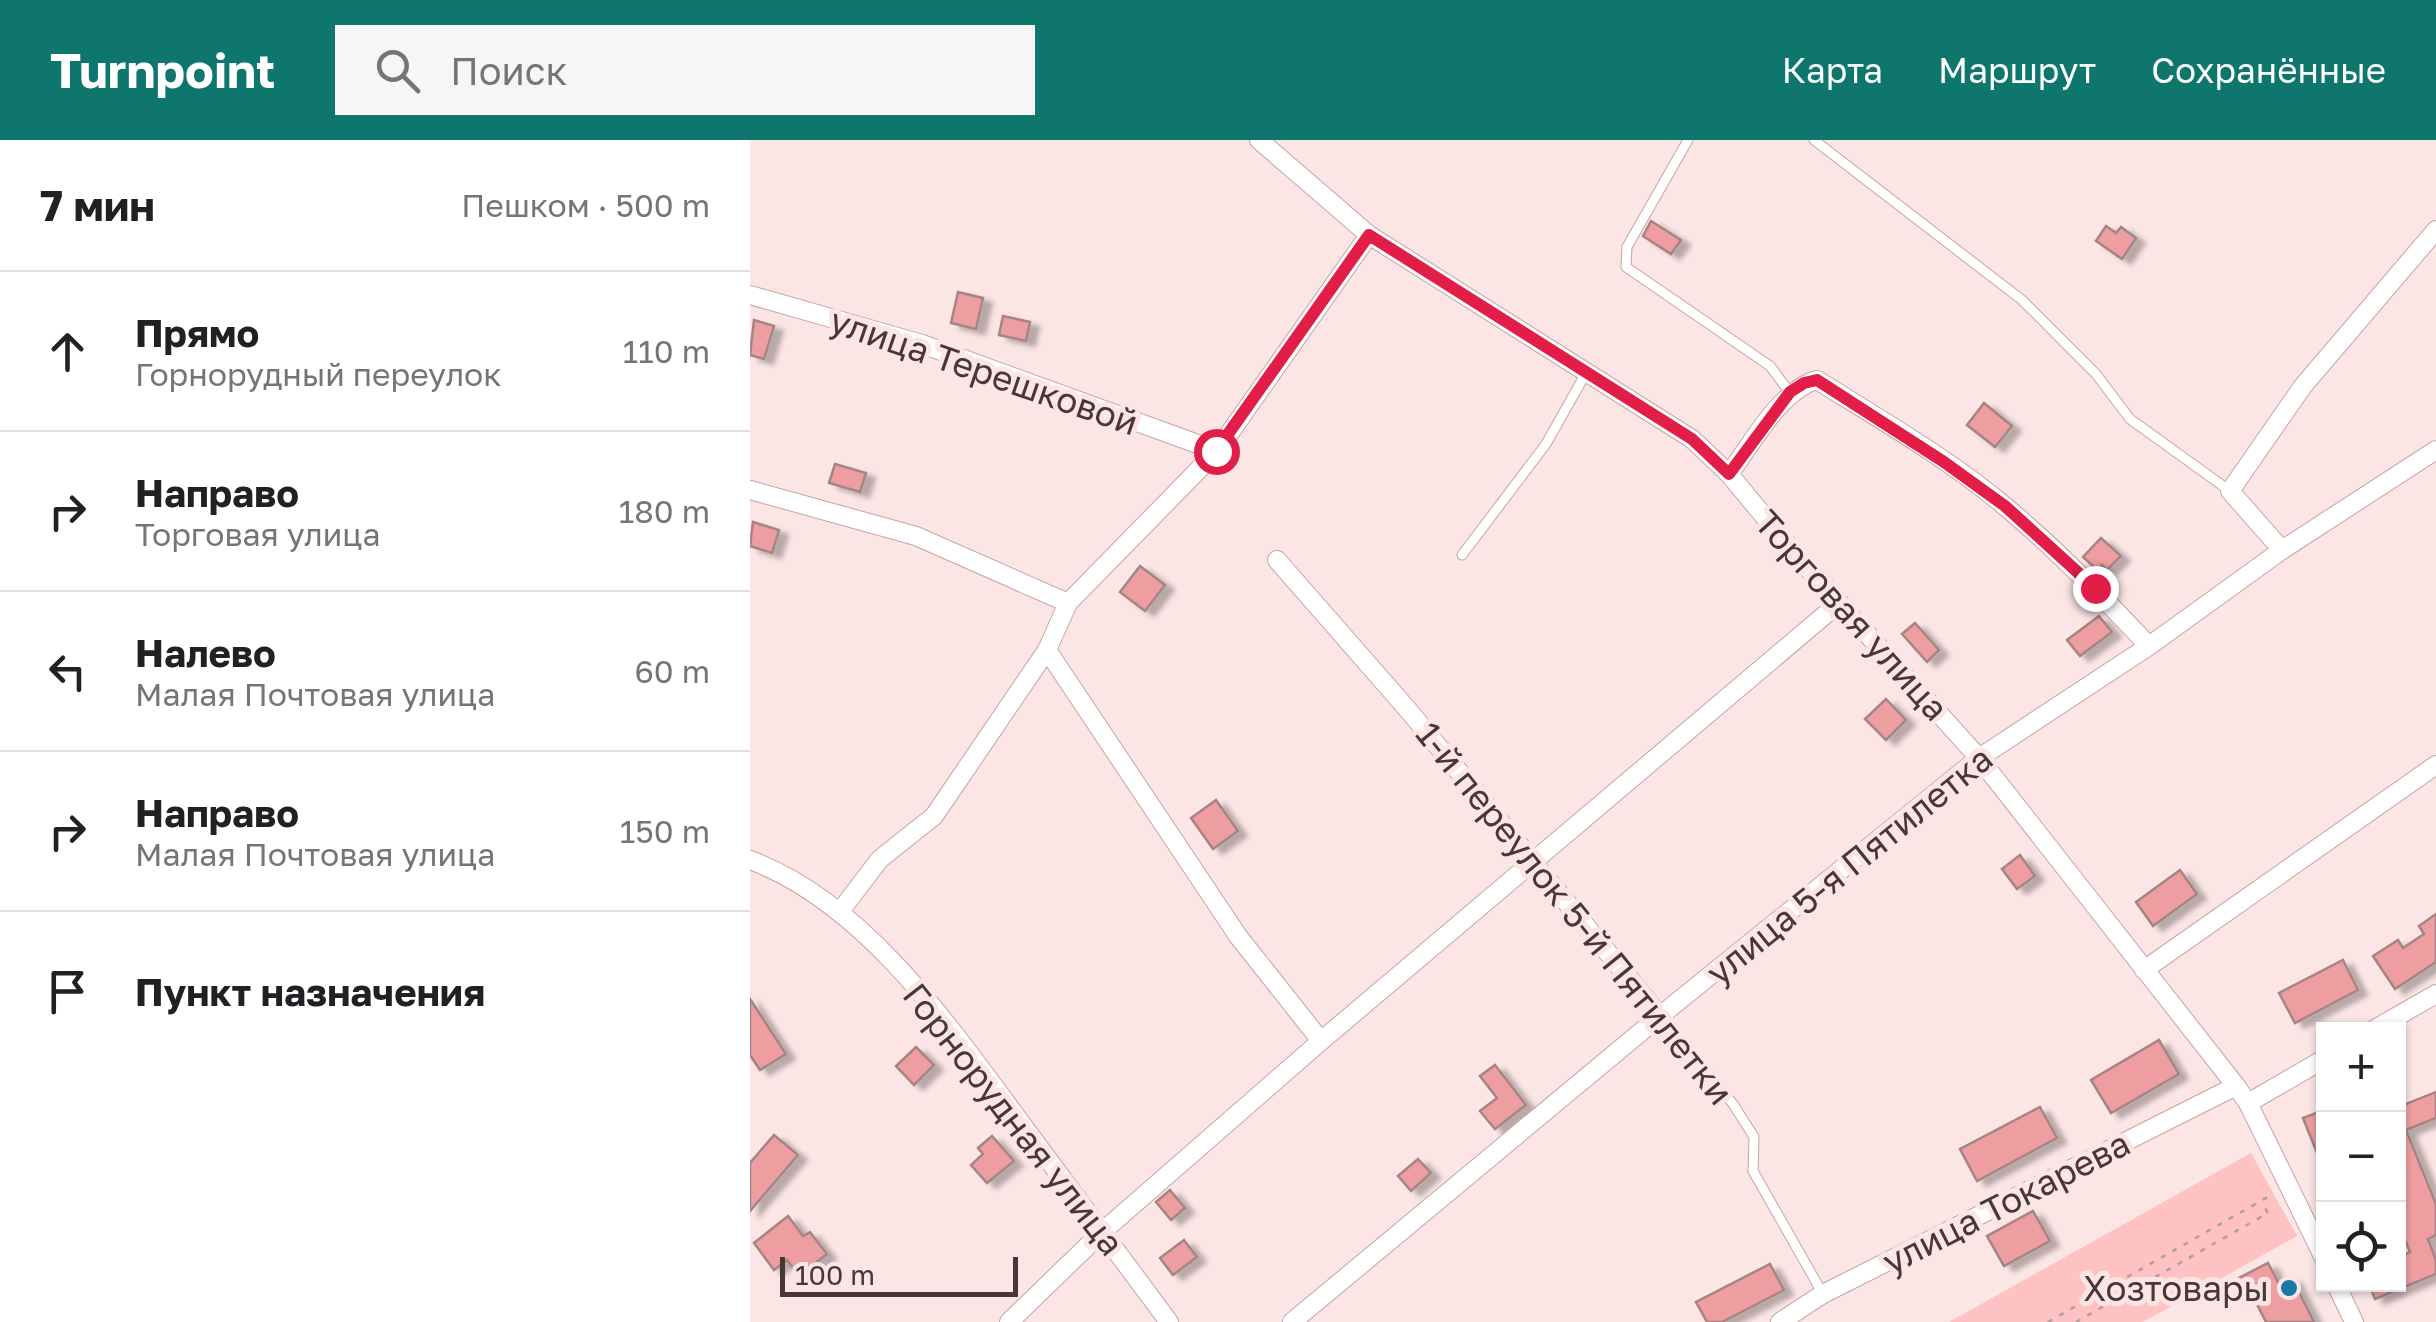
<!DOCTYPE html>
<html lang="ru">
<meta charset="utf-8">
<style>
:root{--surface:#fff;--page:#f6f6f6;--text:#202124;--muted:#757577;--line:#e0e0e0;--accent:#0f766e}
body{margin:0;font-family:"Golos Text",sans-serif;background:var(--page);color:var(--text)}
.controls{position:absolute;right:30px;bottom:30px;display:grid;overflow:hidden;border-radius:0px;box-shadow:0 2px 8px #0004}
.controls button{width:90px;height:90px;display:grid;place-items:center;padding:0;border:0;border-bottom:2px solid var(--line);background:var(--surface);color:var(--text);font:50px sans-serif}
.scale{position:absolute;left:30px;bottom:25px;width:238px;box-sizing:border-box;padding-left:10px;border:5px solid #463738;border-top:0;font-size:28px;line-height:35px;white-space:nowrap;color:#463738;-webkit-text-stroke:8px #fbe5e5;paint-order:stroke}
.stop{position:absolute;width:30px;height:30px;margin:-22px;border:8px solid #e11d48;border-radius:50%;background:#fff}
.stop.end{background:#e11d48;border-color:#fff;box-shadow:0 2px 10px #0008}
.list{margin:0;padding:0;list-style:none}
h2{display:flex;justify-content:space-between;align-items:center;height:130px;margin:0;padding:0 40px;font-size:42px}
h2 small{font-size:32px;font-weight:400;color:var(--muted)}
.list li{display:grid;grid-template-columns:65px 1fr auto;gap:30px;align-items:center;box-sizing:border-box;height:160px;padding:0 40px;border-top:2px solid var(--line)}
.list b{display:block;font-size:38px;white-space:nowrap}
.list p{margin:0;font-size:32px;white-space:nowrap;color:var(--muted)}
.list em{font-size:32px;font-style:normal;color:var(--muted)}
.icon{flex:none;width:55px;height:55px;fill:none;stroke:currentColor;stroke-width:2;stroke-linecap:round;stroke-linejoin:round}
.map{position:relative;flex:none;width:1686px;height:1182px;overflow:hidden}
header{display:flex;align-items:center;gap:60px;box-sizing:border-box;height:140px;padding:0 50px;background:var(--accent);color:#fff}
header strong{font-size:48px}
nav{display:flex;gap:55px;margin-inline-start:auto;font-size:35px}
.search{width:700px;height:90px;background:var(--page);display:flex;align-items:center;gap:25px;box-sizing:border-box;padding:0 35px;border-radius:0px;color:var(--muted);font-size:38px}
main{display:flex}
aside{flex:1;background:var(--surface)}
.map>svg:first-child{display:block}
</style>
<header>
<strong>Turnpoint</strong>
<div class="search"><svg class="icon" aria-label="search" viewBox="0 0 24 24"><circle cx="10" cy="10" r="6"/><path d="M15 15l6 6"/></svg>Поиск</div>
<nav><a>Карта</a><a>Маршрут</a><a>Сохранённые</a></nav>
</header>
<main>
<aside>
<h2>7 мин<small>Пешком · 500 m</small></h2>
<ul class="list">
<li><svg class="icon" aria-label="ahead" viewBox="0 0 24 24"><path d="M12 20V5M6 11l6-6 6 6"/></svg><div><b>Прямо</b><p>Горнорудный переулок</p></div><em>110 m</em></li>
<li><svg class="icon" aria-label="right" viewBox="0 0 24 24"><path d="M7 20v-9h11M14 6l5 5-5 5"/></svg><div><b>Направо</b><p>Торговая улица</p></div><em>180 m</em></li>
<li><svg class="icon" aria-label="left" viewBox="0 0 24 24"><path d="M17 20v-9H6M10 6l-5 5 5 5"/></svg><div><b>Налево</b><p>Малая Почтовая улица</p></div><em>60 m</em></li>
<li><svg class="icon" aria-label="right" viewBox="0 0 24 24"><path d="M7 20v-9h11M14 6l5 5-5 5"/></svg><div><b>Направо</b><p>Малая Почтовая улица</p></div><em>150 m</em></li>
<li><svg class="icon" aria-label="arrive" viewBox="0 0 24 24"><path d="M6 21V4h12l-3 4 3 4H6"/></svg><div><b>Пункт назначения</b></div></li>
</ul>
</aside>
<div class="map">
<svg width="1686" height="1182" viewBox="0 0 1686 1182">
<defs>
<filter id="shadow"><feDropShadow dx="9" dy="5" stdDeviation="2.5" flood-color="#0004"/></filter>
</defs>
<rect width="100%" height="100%" fill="#fbe5e5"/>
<!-- green -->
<path fill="#fec2c3" d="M1501,1013L1547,1096L1393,1182H1199Z"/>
<!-- building -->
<g fill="#ee9ea0" stroke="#a58484" stroke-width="2.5" filter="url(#shadow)">
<path d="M901,81L931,100L921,114L893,96Z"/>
<path d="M1356,86L1366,93L1371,87L1386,98L1372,119L1346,101Z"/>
<path d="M208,152L233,158L226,189L201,183Z"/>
<path d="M253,176L280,182L276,201L249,195Z"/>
<path d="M4,180L24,186L14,219L0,215Z"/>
<path d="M1234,263L1262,286L1245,307L1217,285Z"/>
<path d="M85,324L116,333L110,352L79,343Z"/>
<path d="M3,382L29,390L22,413L0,406Z"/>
<path d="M1351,398L1371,416L1357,430L1352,425L1347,430L1333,417Z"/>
<path d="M390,426L415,445L395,471L370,452Z"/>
<path d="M1349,476L1362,492L1330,516L1317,500Z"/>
<path d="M1165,483L1189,510L1177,522L1152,494Z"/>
<path d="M1136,559L1156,580L1136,600L1115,579Z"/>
<path d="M466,660L488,691L463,709L441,678Z"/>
<path d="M1270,715L1285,736L1267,749L1252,729Z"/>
<path d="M1430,730L1447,754L1403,786L1386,762Z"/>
<path d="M1686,774V822L1645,849L1623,816L1648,800L1653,808L1674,794L1669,786Z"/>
<path d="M1593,820L1608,850L1545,883L1529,853Z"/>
<path d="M0,859L36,914L10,930L0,915Z"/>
<path d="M1409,900L1429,934L1361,973L1341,940Z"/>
<path d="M166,907L184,925L164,945L146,926Z"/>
<path d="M745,925L776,965L745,989L730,971L747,958L730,936Z"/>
<path d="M1686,952V978L1656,990L1686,1064V1095L1678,1099L1686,1120V1134L1625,1159L1619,1144H1648V1117L1660,1112L1648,1083V967Z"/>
<path d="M1290,967L1307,998L1227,1041L1210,1009Z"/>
<path d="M1574,970V1028H1573L1553,978Z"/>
<path d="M24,995L48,1015L0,1071V1023Z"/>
<path d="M242,996L264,1021L237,1043L221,1025L233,1014L228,1008Z"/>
<path d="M668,1019L681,1033L661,1051L648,1036Z"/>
<path d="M420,1050L435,1068L421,1080L406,1062Z"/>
<path d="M1283,1071L1300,1101L1254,1126L1237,1096Z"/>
<path d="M38,1076L53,1096L60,1092L77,1114L49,1136L37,1120L24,1130L4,1103Z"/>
<path d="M434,1100L447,1117L423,1135L410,1118Z"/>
<path d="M1518,1123L1529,1144L1542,1138L1564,1182H1516L1500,1151L1489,1157L1481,1142Z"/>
<path d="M1020,1124L1034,1150L972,1182H957L946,1162Z"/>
</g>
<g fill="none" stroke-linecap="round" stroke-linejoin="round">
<defs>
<g id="lane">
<path d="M938,0L877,107L876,127L1020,226L1040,253"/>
<path d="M1064,0L1272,160L1346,234L1380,279L1480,351"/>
<path d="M712,415L796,304L836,233"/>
<path d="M910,876L983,964L1004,997L1003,1031L1073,1154"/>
</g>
<g id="street">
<path d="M509,0L619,95L942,299L979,334L1046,415L1229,618L1486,946L1498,963L1574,1118"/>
<path d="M0,155L172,204L467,311"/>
<path d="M979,334C1001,305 1031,249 1067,240C1131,280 1199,319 1257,368C1307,410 1354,458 1399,506"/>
<path d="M0,350L166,396L318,463"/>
<path d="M1532,410L1480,351L1553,246L1686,90"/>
<path d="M527,420L659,571L910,876"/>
<path d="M297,510L488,796L571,901"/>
<path d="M0,720C116,763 202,890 274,987C322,1052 370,1117 419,1182"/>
<path d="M91,770L130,719L184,676L297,510L318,463L467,311L619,95"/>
<path d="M1394,830L1686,625"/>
<path d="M1625,889L1686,854"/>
<path d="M1498,963L1574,919"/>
<path d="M1586,1144L1604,1182"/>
<path d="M259,1182L352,1092L571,901L1089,463"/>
<path d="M542,1182L910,876L1229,618L1399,506L1532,410L1686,310"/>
<path d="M1030,1182L1073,1154L1486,946"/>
</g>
</defs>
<!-- lane casing -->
<use href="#lane" stroke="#c7a4a5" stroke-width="11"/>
<!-- street casing -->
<use href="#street" stroke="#c7a4a5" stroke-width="20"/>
<!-- path -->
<g stroke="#b19e9e" stroke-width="2.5" stroke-dasharray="5 8" stroke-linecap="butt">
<path d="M1298,1182L1523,1054"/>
<path d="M1326,1182L1518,1073L1512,1063"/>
</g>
<!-- lane -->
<use href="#lane" stroke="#fff" stroke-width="9"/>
<!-- street -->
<use href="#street" stroke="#fff" stroke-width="18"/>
</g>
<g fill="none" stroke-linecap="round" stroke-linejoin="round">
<!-- route -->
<path stroke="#e11d48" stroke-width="12" d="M466,311L619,95L942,299L979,334L1040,252L1054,243L1067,240L1194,322L1255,366L1345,448"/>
</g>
<!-- markers -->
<circle fill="#1b79a6" stroke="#fbe5e5" stroke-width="4" cx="1539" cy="1148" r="10"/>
<g text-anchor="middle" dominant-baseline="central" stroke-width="10" stroke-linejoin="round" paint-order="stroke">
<!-- street labels -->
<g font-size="35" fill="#463738" stroke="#fbe5e5">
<text transform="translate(234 231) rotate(19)">улица Терешковой</text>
<text transform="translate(1102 475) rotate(48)">Торговая улица</text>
<text transform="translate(1099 725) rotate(-39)">улица 5-я Пятилетка</text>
<text transform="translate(825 773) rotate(51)">1-й переулок 5-й Пятилетки</text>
<text transform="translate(264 979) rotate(52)">Горнорудная улица</text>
<text transform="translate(1256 1062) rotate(-27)">улица Токарева</text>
</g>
<!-- poi labels -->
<g font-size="35" fill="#463738" stroke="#fbe5e5" text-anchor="end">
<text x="1519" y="1148">Хозтовары</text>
</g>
</g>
</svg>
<div class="controls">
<button>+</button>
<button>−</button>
<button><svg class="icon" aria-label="locate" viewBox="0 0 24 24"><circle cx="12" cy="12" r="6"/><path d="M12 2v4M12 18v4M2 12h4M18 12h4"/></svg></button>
</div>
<div class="scale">100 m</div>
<div class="stop" style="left:466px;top:311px"></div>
<div class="stop end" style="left:1345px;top:448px"></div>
</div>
</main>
